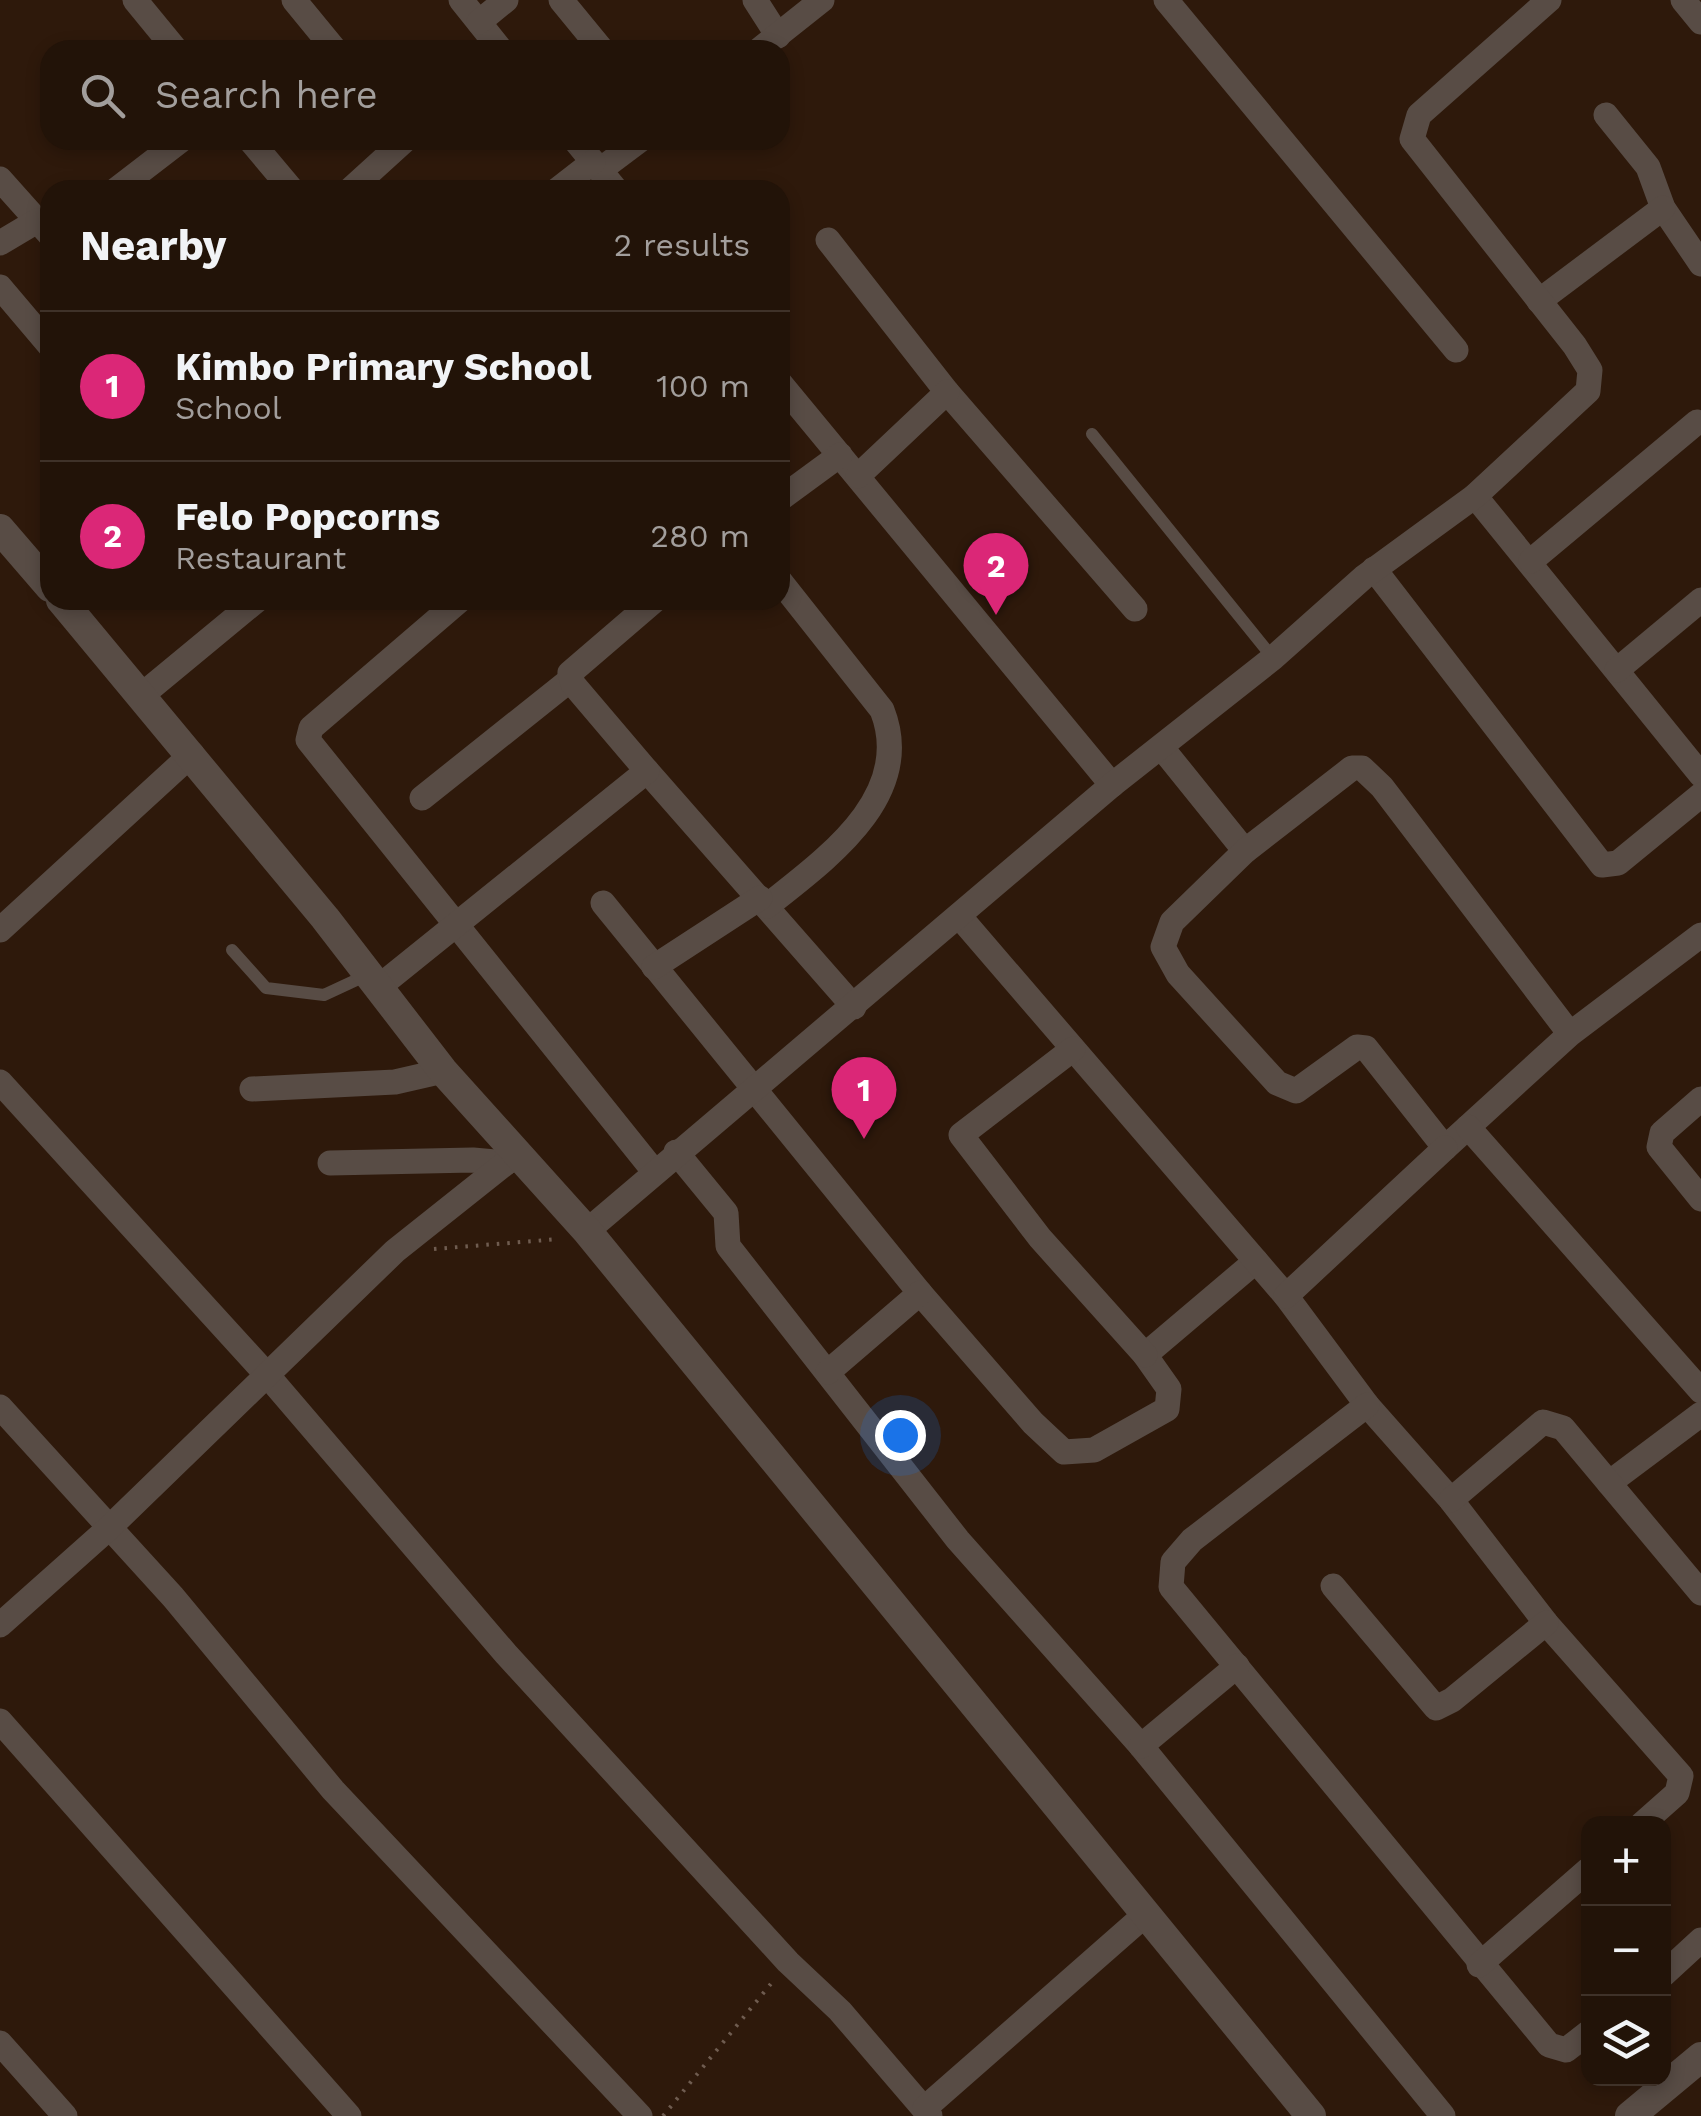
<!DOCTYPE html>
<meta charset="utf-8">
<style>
:root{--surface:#221308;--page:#2a1c12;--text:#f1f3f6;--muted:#a29e9c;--line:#3f3229;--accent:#db2777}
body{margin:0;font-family:"Work Sans",sans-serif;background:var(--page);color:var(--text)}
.controls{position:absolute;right:30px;bottom:30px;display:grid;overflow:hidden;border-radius:20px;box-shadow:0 5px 15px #0003}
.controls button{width:90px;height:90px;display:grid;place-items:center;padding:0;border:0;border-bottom:2px solid var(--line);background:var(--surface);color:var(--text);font:50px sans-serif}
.you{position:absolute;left:900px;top:1435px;width:35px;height:35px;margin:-25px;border:8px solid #fff;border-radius:50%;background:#1a73e8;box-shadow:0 0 0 15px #1a73e833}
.badge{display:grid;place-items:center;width:65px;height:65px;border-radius:50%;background:var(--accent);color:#fff;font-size:32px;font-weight:700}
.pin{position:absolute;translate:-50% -82px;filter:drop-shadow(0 2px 5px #0008)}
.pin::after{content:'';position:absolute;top:52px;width:35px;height:30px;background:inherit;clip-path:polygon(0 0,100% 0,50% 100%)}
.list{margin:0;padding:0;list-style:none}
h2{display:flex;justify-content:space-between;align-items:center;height:130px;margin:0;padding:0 40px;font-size:42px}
h2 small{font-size:32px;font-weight:400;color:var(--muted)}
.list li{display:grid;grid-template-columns:65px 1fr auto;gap:30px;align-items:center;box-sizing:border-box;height:150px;padding:0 40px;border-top:2px solid var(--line)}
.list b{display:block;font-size:38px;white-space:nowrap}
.list p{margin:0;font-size:32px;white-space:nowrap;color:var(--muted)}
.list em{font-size:32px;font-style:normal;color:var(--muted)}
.icon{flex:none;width:55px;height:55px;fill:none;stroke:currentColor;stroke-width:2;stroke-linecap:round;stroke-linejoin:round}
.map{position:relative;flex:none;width:1701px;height:2116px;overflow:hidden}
.search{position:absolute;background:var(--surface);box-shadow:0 5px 15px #0003;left:40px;top:40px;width:750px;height:110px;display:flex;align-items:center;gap:25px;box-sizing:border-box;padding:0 35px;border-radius:30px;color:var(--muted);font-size:38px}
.panel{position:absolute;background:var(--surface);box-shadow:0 5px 15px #0003;left:40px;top:180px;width:750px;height:430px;border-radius:30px}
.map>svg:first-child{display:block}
</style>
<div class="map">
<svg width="1701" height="2116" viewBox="0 0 1701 2116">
<rect width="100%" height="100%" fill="#2e190b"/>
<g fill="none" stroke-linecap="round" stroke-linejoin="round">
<!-- path -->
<g stroke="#6f5c50" stroke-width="4" stroke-dasharray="2.5 8" stroke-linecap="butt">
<path d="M434,1249L559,1239"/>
<path d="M663,2116L774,1980"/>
</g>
<!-- service -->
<g stroke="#584c45" stroke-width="12">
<path d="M1092,434L1273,658"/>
<path d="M232,950L266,988L324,995L367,975"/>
</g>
<!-- minor -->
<g stroke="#584c45" stroke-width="25">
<path d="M135,0L176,50"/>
<path d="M294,0L335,50"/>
<path d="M461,0L501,50"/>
<path d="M561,0L602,50"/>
<path d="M755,0L778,36"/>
<path d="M1166,0L1456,350"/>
<path d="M1683,0L1701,22"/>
<path d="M479,22L506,0"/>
<path d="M759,50L822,0"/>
<path d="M1606,115L1648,167L1663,208L1701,264"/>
<path d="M250,140L292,190"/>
<path d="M575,140L616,190"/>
<path d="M600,170L640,140"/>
<path d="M0,179L50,235"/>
<path d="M116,190L181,140"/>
<path d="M350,190L405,140"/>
<path d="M557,190L593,162"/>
<path d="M828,240L947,392L1135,609"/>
<path d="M0,243L37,221"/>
<path d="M0,287L50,346"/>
<path d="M1539,301L1663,208"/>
<path d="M780,383L1112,785"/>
<path d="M858,476L947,392"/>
<path d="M1475,496L1701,775"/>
<path d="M780,499L840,455"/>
<path d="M1531,561L1697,422"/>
<path d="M1374,569L1602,865L1618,863L1701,795"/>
<path d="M460,600L311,728L308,740L653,1170"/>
<path d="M1617,670L1701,600"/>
<path d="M142,695L257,600"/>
<path d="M1162,748L1245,851"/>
<path d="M647,771L854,1007"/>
<path d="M422,798L570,680"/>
<path d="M603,903L920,1293L1033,1423L1064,1452L1094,1450L1167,1409L1169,1389L1145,1355L1256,1261"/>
<path d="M767,906C826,859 916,796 882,710L780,581"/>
<path d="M959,916L1286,1296L1367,1405L1451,1500L1546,1623L1681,1776L1677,1793L1642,1824"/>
<path d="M0,930L192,754"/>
<path d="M654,967L760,898"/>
<path d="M380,986L647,771L573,684L570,673L655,600"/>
<path d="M1570,1034L1382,787L1362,768H1352L1245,851L1172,922L1163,947L1178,974L1277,1083L1296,1091L1357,1047L1366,1048L1445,1148L1570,1034L1701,935"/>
<path d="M1073,1049L961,1135L1040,1238L1145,1355"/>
<path d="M0,1082L268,1376L506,1654L788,1962L840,2011L930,2116"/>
<path d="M252,1089L395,1082L443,1071"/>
<path d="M1701,1099L1662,1133L1659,1147L1701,1199"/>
<path d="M1468,1127L1701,1391"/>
<path d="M676,1152L726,1213L728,1246L958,1540L1141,1746L1443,2116"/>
<path d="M330,1163L473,1160L506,1163"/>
<path d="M587,1231L1112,785L1273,658L1364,577L1475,496L1588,391L1590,370L1575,346L1412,139L1419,115L1549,0"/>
<path d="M1286,1296L1445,1148"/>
<path d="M828,1372L920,1293"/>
<path d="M1367,1405L1192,1540L1173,1562L1171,1587L1549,2045L1566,2050L1588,2033"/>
<path d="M0,1407L173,1597L333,1790L640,2116"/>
<path d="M1609,1483L1701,1414"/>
<path d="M1451,1500L1543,1422L1563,1428L1701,1593"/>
<path d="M1333,1586L1436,1708L1452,1700L1546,1623"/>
<path d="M0,1625L109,1528L395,1251L517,1154"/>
<path d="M0,1721L349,2116"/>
<path d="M1141,1746L1237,1666"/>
<path d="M1479,1965L1588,1870"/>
<path d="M1664,1974L1701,1940"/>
<path d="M0,2043L65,2116"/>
<path d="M925,2108L1146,1914"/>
</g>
<!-- tertiary -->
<g stroke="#584c45" stroke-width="30">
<path d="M0,529L50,587"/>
<path d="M61,600L325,918L443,1071L587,1231L1311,2116"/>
<path d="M1630,2116L1701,2057"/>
</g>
</g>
</svg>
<div class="controls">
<button>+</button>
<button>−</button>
<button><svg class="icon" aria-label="layers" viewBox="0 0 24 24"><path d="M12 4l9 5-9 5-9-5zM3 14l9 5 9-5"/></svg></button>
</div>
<div class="you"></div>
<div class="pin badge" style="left:864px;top:1139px">1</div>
<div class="pin badge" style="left:996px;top:615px">2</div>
<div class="search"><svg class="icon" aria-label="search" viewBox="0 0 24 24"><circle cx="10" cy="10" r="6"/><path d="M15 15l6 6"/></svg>Search here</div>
<section class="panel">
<h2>Nearby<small>2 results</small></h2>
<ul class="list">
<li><span class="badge">1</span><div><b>Kimbo Primary School</b><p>School</p></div><em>100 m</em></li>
<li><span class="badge">2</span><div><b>Felo Popcorns</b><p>Restaurant</p></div><em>280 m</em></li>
</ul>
</section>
</div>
